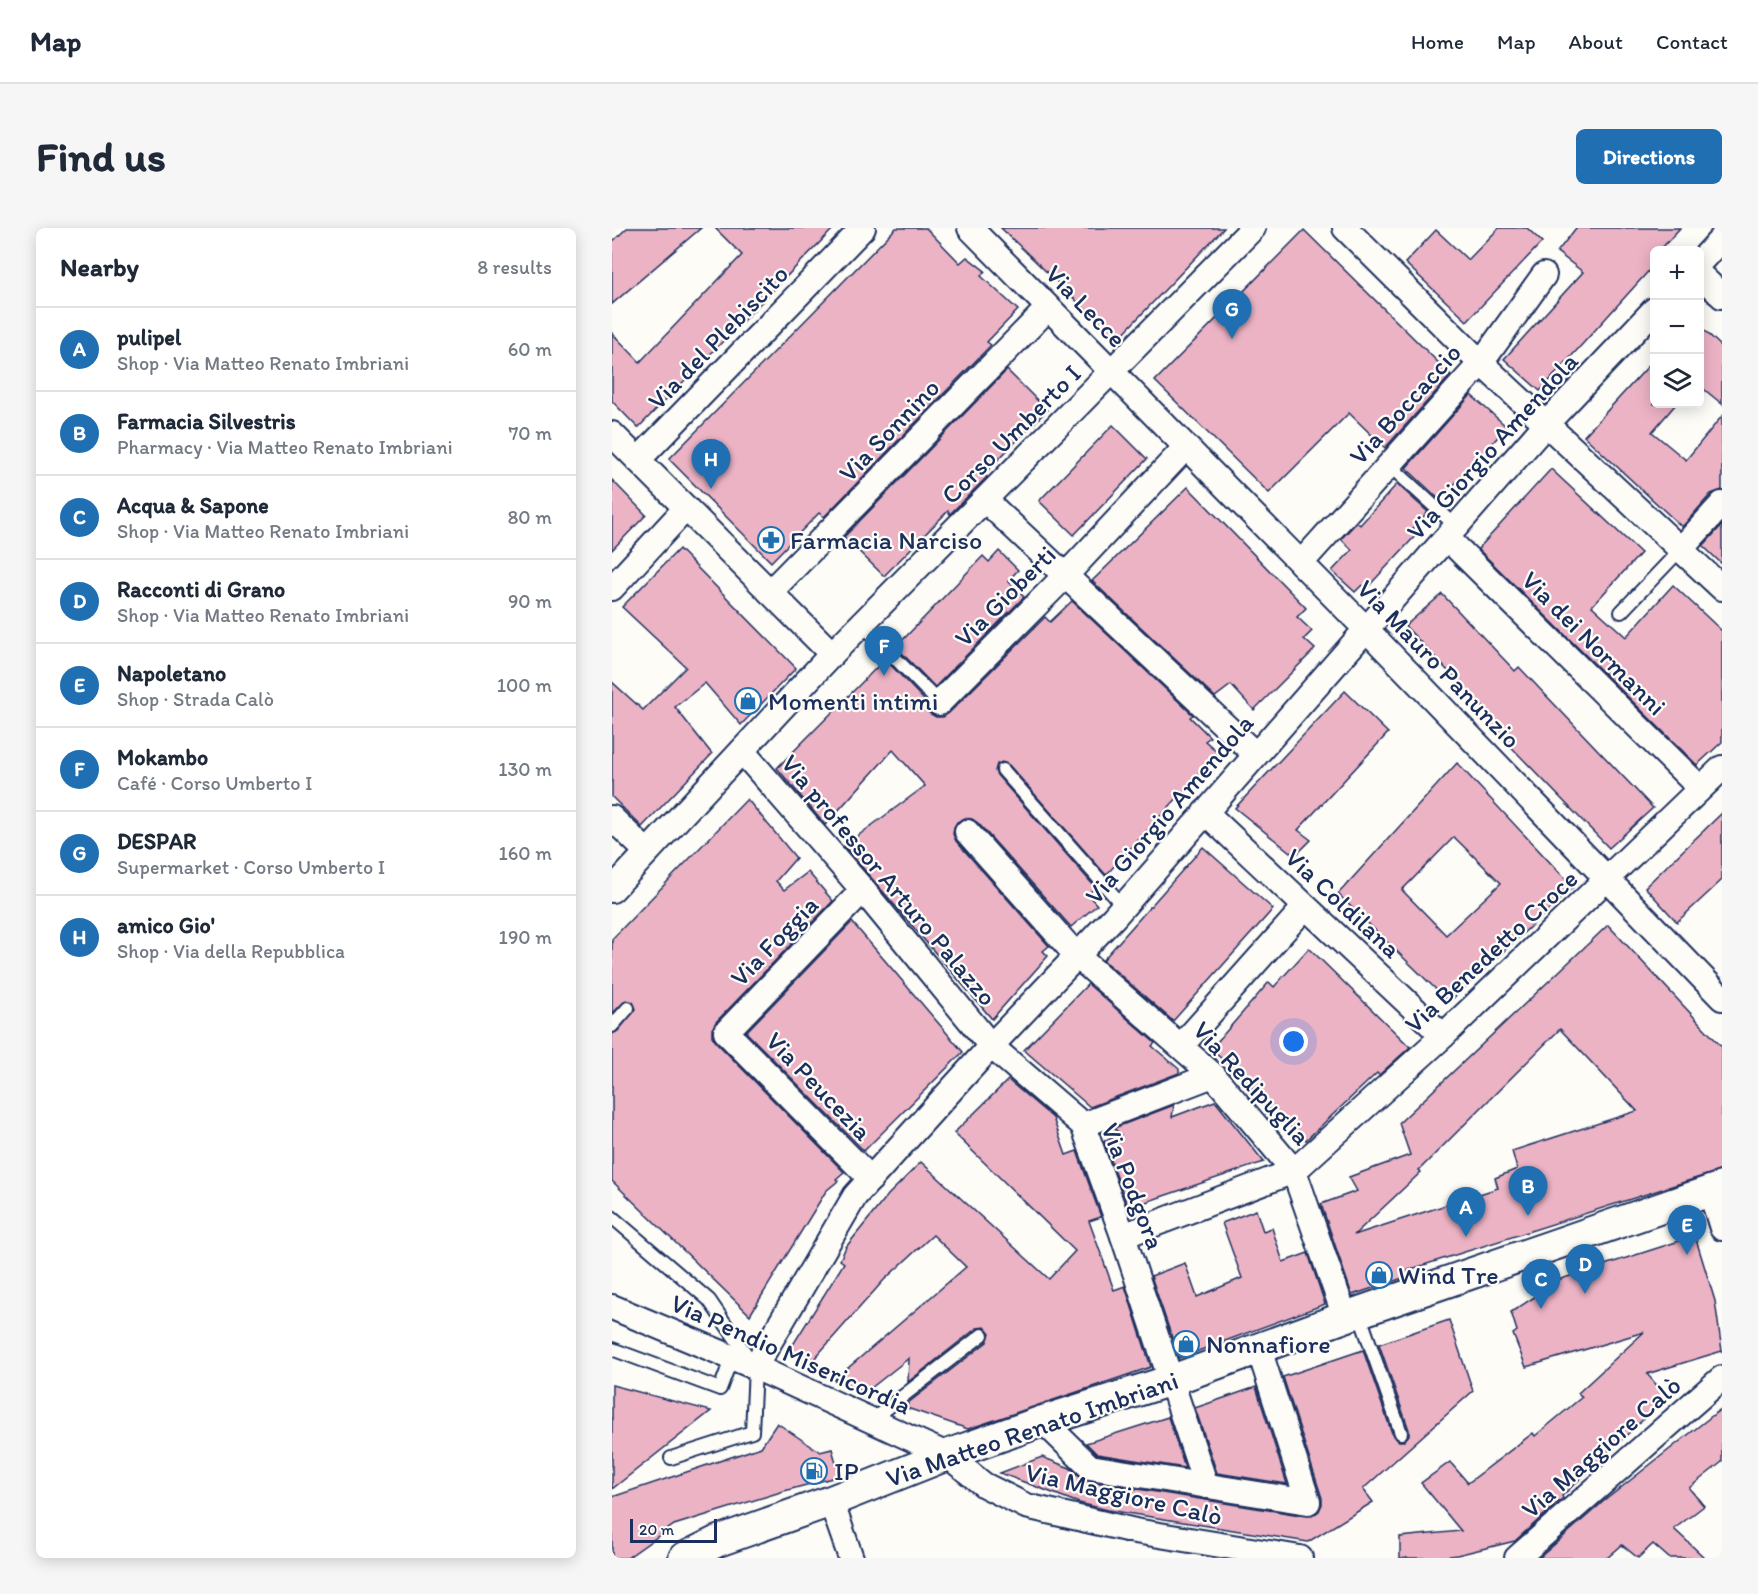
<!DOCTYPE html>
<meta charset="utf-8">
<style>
:root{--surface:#fff;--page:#f6f6f7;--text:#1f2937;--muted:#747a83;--line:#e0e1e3;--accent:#1f6fb2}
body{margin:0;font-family:Itim,sans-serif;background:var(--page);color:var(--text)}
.controls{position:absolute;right:18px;top:18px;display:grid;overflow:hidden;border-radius:9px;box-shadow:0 3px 15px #0003}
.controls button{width:54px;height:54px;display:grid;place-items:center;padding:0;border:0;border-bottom:2px solid var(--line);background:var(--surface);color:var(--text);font:30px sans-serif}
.scale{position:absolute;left:18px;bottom:15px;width:87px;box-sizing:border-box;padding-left:6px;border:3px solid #1b2f5e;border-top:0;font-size:16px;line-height:21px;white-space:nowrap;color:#1b2f5e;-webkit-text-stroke:4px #fdfcf7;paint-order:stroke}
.you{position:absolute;left:682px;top:814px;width:21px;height:21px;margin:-15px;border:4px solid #fff;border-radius:50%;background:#1a73e8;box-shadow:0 0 0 9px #1a73e833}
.badge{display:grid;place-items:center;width:39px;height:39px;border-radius:50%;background:var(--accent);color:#fff;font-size:20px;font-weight:700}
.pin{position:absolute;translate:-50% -50px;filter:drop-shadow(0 2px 3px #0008)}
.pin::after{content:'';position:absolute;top:32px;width:21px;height:18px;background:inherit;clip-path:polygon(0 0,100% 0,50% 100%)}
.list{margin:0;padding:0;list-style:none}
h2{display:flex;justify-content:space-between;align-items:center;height:78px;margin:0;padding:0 24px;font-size:26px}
h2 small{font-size:20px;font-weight:400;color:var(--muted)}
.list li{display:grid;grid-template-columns:39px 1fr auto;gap:18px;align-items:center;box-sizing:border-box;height:84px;padding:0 24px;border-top:2px solid var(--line)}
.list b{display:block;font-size:22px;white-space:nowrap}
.list p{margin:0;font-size:20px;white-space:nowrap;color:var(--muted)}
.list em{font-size:20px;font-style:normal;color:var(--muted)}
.icon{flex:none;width:33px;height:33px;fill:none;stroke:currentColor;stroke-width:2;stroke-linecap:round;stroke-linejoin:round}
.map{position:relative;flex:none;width:1110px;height:1330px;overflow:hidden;border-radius:9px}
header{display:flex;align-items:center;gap:36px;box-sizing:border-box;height:84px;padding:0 30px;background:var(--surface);border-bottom:2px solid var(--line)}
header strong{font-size:28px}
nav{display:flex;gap:33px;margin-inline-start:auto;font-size:21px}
.intro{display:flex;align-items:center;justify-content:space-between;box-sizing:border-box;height:144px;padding:0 36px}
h1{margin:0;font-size:42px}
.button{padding:15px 27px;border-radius:9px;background:var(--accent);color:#fff;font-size:21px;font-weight:700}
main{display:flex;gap:36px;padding:0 36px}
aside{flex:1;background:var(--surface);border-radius:9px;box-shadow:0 3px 15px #0003}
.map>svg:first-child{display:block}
</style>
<header>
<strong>Map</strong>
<nav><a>Home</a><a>Map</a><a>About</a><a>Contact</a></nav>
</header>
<div class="intro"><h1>Find us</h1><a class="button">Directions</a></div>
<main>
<aside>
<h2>Nearby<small>8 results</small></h2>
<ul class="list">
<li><span class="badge">A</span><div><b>pulipel</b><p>Shop · Via Matteo Renato Imbriani</p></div><em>60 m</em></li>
<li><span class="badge">B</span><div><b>Farmacia Silvestris</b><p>Pharmacy · Via Matteo Renato Imbriani</p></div><em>70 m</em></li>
<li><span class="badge">C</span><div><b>Acqua &amp; Sapone</b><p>Shop · Via Matteo Renato Imbriani</p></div><em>80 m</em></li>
<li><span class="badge">D</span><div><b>Racconti di Grano</b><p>Shop · Via Matteo Renato Imbriani</p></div><em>90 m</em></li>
<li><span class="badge">E</span><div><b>Napoletano</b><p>Shop · Strada Calò</p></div><em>100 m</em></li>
<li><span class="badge">F</span><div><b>Mokambo</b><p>Café · Corso Umberto I</p></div><em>130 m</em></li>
<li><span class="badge">G</span><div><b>DESPAR</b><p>Supermarket · Corso Umberto I</p></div><em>160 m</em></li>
<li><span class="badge">H</span><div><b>amico Gio'</b><p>Shop · Via della Repubblica</p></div><em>190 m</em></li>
</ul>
</aside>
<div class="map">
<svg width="1110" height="1330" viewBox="0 0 1110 1330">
<rect width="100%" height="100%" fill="#fdfcf7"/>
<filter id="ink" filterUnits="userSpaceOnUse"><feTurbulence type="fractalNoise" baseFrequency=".0167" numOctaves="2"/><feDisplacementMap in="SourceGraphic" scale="12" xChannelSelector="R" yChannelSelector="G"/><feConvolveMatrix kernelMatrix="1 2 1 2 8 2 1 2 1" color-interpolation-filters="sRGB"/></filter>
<g filter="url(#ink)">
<!-- building -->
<g fill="#ecb3c5" stroke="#1b2f5e" stroke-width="1.5" fill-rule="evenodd">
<path d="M15,0H89L0,76V14Z"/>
<path d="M103,0H222L26,200L0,173V105L28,134L130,27Z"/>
<path d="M284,0H314L348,35L355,29L373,43L369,48L406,82L375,114L379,117L212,289L207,285L159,334L57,231Z"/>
<path d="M389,0H612L505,112Z"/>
<path d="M887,0H915L930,14L855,93L793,35L824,2L856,32Z"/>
<path d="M964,0H1068L1049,21L1051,22H1042V37L928,163L892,131L971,44L945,24Z"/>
<path d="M692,2L839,147L773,220L737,185L657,265L543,153Z"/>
<path d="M1088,98L1110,119V176L1088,158Z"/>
<path d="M1042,132V176H1064L1040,204L1074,232L1110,188V262L1099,266L1070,299L972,208Z"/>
<path d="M395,142L435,182L372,246L375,249L338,286L336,283L272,348L232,309Z"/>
<path d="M859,167L895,199L828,272L794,240Z"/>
<path d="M501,197L535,231L462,307L427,273Z"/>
<path d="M939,241L1029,325L980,378L1014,409L1061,357L1110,403V514L1085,537L866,321Z"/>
<path d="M0,252L34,287L0,322Z"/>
<path d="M785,256L816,284L801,300L806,305L754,361L750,357L743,364L720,343L740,322L729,311L745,294L748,297Z"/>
<path d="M576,259L694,380L685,389L700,403L692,411L703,421L642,482L619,457L603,469L480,353Z"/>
<path d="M1110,297V336L1091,318Z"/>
<path d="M67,321L184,440L129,497L93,455L63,479L100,526L30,599L0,569V454L31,482L74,439L10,379Z"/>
<path d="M387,323L406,342L396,353L412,369L323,459L284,419L371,328L377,334Z"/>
<path d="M830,366L903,443L907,439L1041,580L997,620L877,496L882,491L793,398Z"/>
<path d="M460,373L581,487L578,489L598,509L593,513L607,525L494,647L397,537L390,534L385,536L383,543L385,547L483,659L476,667L485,677L459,699L366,595L360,591L353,590L345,594L342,599L341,606L344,613L437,718L431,723L436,728L380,791L232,618L313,558L281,522L213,597L165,540L273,431L313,473V479L317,485L324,489H331L337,485L433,389L438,394Z"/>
<path d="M733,463L776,505L686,602L699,612L683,628L623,580Z"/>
<path d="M845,535L961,659L837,774L726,666ZM842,609L889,655L834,707L790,662Z"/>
<path d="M135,571L184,630L164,653L172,662L196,644L221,673L104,794L100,801V808L104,814L232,944L224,951L226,953L214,963L138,1087L0,953V806L6,803L24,781L21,774L14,772L0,786V711Z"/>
<path d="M1110,585V652L1065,694L1033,659Z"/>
<path d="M591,619L661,681L561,793L491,732Z"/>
<path d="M240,694L351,824L252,923L134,804Z"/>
<path d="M996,697L1110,819V942L796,1042L797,1048L740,1067L709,976L745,963L737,949L798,927L787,895ZM948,801L1025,883L900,923L905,941L883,950L886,960L742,1007L809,944L807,942Z"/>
<path d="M697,720L798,819L767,847L765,845L694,912L635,862L641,860L599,821L657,754L662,759Z"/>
<path d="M476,756L543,815L540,818L567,841V845L478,879L412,822Z"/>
<path d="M396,852L441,890L454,927L465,923L489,989L477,993L502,1062L513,1058L539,1139L356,1201L295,1180L296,1175L375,1114L378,1105L373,1099L365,1100L296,1154L297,1130L254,1164L222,1152L354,1039L321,1007L272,1052L195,1139L177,1123L232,1035L228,1032L234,1019L276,967L309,934L437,1051L463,1023L342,905Z"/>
<path d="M603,873L652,934L516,980L492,913L509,907L502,900L562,877L560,889Z"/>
<path d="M644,982L651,1003L660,1000L671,1034L696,1025L713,1076L567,1130L539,1048L573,1035L585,1069L630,1050L610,995Z"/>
<path d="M1083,1008L1103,1073L1110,1123L1035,1146L1055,1169L950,1268L951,1270L903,1313L845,1327L824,1330H788V1309L849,1303L809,1255L838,1234L856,1255L921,1205L923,1208L970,1169L966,1165L1032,1104L914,1139L901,1106L905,1103L899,1084L929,1065L930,1057Z"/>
<path d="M837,1092L861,1163L751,1261L761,1274L696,1314L496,1282L467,1275L388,1245L430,1229L458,1240L468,1249L476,1253L694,1288H700L707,1283L710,1276V1270L671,1149L751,1122L781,1208L787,1213H792L797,1207V1202L767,1116Z"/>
<path d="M0,1157L99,1183L0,1261Z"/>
<path d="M644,1159L675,1256L605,1245L583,1180Z"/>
<path d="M1110,1180V1234L1077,1260L1092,1278L1062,1301L1093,1330H1057L1041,1316L1026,1330L1010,1317L995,1330H927L992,1273Z"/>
<path d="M556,1189L573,1240L485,1226L474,1215Z"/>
<path d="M165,1195L208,1224L220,1221L228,1248L172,1263L62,1297L15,1330H0V1269L149,1219Z"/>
</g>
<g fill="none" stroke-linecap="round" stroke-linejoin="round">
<defs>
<g id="service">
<path d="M777,237L845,299"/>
<path d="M1009,384L1069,321"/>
<path d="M250,396L327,475"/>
<path d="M391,542L511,678"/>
<path d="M0,798L16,780"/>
<path d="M0,989L97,1072L143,1139L140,1204L59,1230"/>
<path d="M747,1085L789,1205"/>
<path d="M0,1121L108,1161L120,1129"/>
<path d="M260,1192L370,1107"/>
</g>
<g id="minor">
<path d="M358,0L754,401L1110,770"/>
<path d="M733,0L869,135L1110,360"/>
<path d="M1088,34L1110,10"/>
<path d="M1088,47L1110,68"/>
<path d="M0,206L220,426"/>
<path d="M26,232L251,0"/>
<path d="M373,272L643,526"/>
<path d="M835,310L1088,560"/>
<path d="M1069,321L1110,276"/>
<path d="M689,335L869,135L932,47"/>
<path d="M0,360L74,280"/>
<path d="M158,364L436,80"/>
<path d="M327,475L453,348L573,220"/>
<path d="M130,523L251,662L379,818L471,897L511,1008L594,1258"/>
<path d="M593,584L831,808"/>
<path d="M0,590L35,624"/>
<path d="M355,604L465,728L601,847L682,943L733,1089"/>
<path d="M0,662L220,426L641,0"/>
<path d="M251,662L114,804L259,951"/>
<path d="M569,818L693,679"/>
<path d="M471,897L601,847"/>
<path d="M1098,962L1110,1000"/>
<path d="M511,1008L682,943L831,808L1110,540"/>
<path d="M0,1079L143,1139L335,1227L372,1257L414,1278L523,1303L688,1330"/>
<path d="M143,1139L243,968L379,818L502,689L934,196L1042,82"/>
<path d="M431,1193L478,1239L696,1274L647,1121"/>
<path d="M219,1273L239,1330"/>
<path d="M905,1330L1110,1150"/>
</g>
<path id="tertiary" d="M72,1330L106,1313L219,1273L335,1227L431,1193L560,1152L733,1089L1110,959"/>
</defs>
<!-- service casing -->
<use href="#service" stroke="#1b2f5e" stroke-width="16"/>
<!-- minor casing -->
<use href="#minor" stroke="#1b2f5e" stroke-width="28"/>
<!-- tertiary casing -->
<use href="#tertiary" stroke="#1b2f5e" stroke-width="34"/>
<!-- service -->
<use href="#service" stroke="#fdfcf7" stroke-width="12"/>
<!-- minor -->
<use href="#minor" stroke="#fdfcf7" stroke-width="24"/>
<!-- tertiary -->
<use href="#tertiary" stroke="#fdfcf7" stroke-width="30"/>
</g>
</g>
<!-- icons -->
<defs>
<symbol id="pharmacy-ring" viewBox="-11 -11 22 22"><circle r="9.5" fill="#fdfcf7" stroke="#1f6fb2" stroke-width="1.5"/><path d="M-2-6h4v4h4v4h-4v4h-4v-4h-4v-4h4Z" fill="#1f6fb2"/></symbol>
<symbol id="shop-ring" viewBox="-11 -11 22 22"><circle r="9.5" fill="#fdfcf7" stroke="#1f6fb2" stroke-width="1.5"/><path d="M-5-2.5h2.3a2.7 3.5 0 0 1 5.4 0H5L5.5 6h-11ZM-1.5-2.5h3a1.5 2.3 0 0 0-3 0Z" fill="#1f6fb2"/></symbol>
<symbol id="fuel-ring" viewBox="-11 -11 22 22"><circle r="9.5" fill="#fdfcf7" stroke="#1f6fb2" stroke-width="1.5"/><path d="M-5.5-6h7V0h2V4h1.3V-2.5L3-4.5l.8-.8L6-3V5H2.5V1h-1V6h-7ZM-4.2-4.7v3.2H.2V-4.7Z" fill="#1f6fb2"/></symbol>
</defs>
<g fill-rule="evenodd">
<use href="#pharmacy-ring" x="144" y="297" width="30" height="30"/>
<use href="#shop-ring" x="121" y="458" width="30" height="30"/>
<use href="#shop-ring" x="752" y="1032" width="30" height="30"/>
<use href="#shop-ring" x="559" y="1101" width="30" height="30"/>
<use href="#fuel-ring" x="187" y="1228" width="30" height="30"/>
</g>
<g text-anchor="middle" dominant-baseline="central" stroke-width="4.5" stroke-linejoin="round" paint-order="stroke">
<!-- street labels -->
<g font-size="26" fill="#1b2f5e" stroke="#fdfcf7">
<text transform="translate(474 78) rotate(46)">Via Lecce</text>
<text transform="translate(106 109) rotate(-46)">Via del Plebiscito</text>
<text transform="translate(793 176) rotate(-48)">Via Boccaccio</text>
<text transform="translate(277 202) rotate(-46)">Via Sonnino</text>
<text transform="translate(399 206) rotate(-45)">Corso Umberto I</text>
<text transform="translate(880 218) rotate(-48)">Via Giorgio Amendola</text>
<text transform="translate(393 368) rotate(-45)">Via Gioberti</text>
<text transform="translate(982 415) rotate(45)">Via dei Normanni</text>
<text transform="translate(827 436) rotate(46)">Via Mauro Panunzio</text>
<text transform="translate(557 581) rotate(-49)">Via Giorgio Amendola</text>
<text transform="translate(277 652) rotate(50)">Via professor Arturo Palazzo</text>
<text transform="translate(731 675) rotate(43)">Via Coldilana</text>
<text transform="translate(162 713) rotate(-46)">Via Foggia</text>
<text transform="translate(879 723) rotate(-43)">Via Benedetto Croce</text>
<text transform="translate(640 855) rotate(47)">Via Redipuglia</text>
<text transform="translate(207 858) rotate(46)">Via Peucezia</text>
<text transform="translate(521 958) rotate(69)">Via Podgora</text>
<text transform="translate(179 1126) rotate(24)">Via Pendio Misericordia</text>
<text transform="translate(420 1201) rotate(-19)">Via Matteo Renato Imbriani</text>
<text transform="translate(989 1219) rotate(-41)">Via Maggiore Calò</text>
<text transform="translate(512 1266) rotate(13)">Via Maggiore Calò</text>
</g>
<!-- poi labels -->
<g font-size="26" fill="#1b2f5e" stroke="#fdfcf7" text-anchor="start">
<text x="178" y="312">Farmacia Narciso</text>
<text x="156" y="473">Momenti intimi</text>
<text x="786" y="1047">Wind Tre</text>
<text x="594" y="1116">Nonnafiore</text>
<text x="222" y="1243">IP</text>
</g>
</g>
</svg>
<div class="controls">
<button>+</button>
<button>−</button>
<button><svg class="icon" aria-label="layers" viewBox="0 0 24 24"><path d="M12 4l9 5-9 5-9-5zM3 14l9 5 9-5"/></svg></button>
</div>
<div class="scale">20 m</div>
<div class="you"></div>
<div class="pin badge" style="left:854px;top:1009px">A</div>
<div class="pin badge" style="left:916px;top:988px">B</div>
<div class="pin badge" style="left:929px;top:1081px">C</div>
<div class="pin badge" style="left:973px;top:1066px">D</div>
<div class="pin badge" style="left:1075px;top:1027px">E</div>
<div class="pin badge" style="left:272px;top:448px">F</div>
<div class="pin badge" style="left:620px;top:111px">G</div>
<div class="pin badge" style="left:99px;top:261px">H</div>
</div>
</main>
